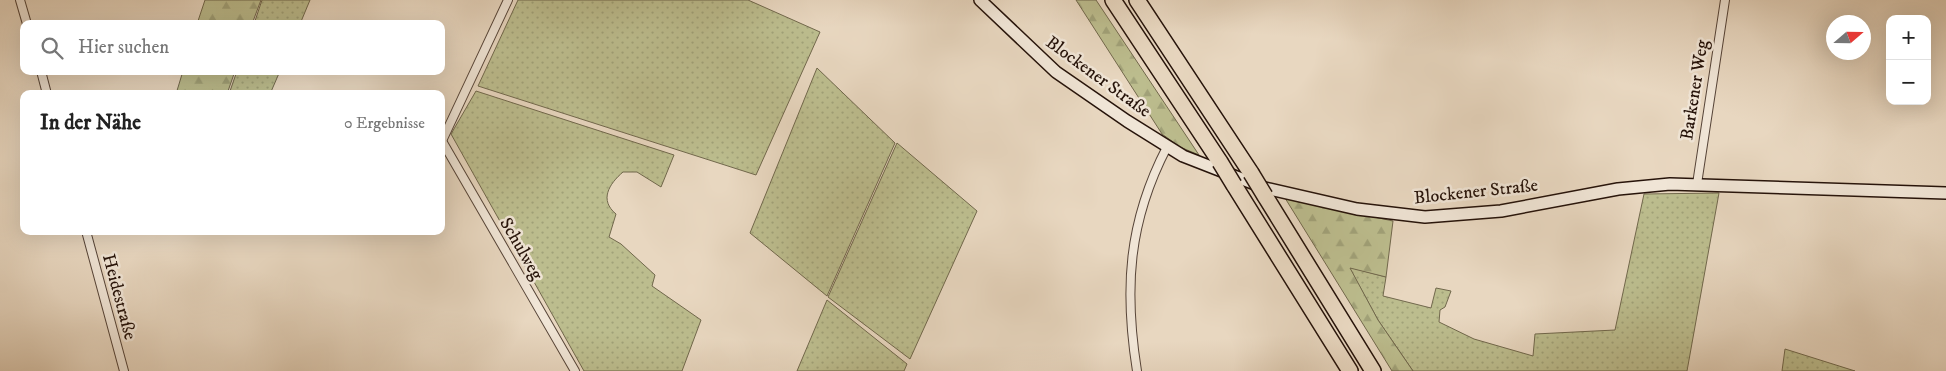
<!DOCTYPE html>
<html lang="de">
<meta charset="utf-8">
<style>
:root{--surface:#fff;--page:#f6f6f6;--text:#222;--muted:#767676;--line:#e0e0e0}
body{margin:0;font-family:"IM FELL DW Pica",serif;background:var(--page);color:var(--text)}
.controls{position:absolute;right:15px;top:15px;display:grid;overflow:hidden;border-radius:10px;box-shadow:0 5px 20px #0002}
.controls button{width:45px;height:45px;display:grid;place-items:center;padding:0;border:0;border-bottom:1px solid var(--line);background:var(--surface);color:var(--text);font:25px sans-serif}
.compass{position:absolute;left:1826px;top:15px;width:45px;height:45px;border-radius:50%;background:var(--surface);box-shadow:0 5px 20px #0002;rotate:70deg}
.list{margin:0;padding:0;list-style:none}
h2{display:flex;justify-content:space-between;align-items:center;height:65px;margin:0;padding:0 20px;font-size:21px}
h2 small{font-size:16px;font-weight:400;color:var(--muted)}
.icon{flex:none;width:28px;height:28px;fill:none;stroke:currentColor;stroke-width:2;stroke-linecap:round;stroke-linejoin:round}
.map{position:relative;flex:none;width:1946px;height:371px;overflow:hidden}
.search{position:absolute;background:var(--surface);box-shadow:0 5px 20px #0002;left:20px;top:20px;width:425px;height:55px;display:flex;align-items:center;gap:12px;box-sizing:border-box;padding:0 18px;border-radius:10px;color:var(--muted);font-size:19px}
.panel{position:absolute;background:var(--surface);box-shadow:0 5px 20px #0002;left:20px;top:90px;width:425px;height:145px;border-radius:10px}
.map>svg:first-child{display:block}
</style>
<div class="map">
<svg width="1946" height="371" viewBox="0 0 1946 371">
<defs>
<pattern id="grass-dots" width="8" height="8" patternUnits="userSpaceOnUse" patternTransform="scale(1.25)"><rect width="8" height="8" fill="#bcbd8e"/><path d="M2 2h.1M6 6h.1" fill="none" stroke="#a1a279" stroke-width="1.8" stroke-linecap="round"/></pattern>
<pattern id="forest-firs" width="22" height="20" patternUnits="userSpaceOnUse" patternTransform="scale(1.25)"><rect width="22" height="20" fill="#bcbd8e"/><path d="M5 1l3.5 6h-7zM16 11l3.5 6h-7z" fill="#a1a279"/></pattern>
</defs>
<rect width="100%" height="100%" fill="#e8d7c0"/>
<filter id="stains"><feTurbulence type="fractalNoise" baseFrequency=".004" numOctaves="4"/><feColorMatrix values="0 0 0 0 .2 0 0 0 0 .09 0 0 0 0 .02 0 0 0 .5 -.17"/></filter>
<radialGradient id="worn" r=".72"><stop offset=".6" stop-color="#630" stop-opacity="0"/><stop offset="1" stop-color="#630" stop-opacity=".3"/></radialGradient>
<!-- grass -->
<g fill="url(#grass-dots)" stroke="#71684c">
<path d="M262,0H310L300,24H254Z"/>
<path d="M518,0H748L820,32L756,175L478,86Z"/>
<path d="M817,68L895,143L827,296L750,233Z"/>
<path d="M237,71H280L270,94H229Z"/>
<path d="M476,91L674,155L661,187L637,172H623C609,184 599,200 616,214L609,237L621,244L655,275L652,286L701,320L682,371H584L451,134Z"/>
<path d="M897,143L977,211L910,359L828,297Z"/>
<path d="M1719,193L1687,371H1413L1378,320L1349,267L1386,277L1383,296L1431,308L1436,288L1451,291L1445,307L1440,310L1439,322L1474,339L1533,356L1535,334L1615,330L1644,194Z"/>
<path d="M827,300L907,364L904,371H797Z"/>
<path d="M1785,349L1855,371H1782Z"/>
</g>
<!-- forest -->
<g fill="url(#forest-firs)" stroke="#71684c">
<path d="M205,0H261L252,24H197Z"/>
<path d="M1076,0H1096L1199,155L1180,147L1162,134Z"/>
<path d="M183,71H235L227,94H176Z"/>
<path d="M1285,198L1393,221L1386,277L1350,268L1378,320L1413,371H1392Z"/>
</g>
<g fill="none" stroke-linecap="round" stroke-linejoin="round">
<defs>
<g id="street">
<path d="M20,0L27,24"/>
<path d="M41,71L47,94"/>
<path d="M442,141L575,371"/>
<path d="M441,143L508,0"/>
<path d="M1697,184L1725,0"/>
<path d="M86,231L124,371"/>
<path d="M1137,371C1124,289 1128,222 1167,147"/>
</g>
<path id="secondary" d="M980,0L1056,72L1127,121L1183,156L1265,188L1357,209L1425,217L1501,211L1618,189L1670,184L1946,193"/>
<g id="highway">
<path d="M1113,0L1220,162"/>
<path d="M1137,0L1251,173"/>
<path d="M1234,185L1350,371"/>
<path d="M1265,196L1373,371"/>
</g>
</defs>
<!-- street casing -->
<use href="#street" stroke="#564438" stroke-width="10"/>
<!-- secondary casing -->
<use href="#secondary" stroke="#26130a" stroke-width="14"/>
<!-- highway casing -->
<use href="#highway" stroke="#26130a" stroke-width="18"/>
<!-- street -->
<use href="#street" stroke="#f0e5d6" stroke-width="8"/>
<!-- secondary -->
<use href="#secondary" stroke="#f0e5d6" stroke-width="11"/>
<!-- highway -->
<use href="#highway" stroke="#e8d7c0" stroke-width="15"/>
<defs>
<g id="highway-bridge">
<path d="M1220,162L1234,185"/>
<path d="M1251,173L1265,196"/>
</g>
</defs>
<!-- highway-bridge casing -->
<use href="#highway-bridge" stroke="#26130a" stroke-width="18" stroke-linecap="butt"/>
<!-- highway-bridge -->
<use href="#highway-bridge" stroke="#e8d7c0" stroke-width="15"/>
</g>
<g text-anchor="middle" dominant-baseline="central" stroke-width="5" stroke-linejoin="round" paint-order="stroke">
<!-- street labels -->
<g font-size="18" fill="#26130a" stroke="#f0e5d6">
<text transform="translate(1098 77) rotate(36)">Blockener Straße</text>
<text transform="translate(1695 90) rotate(-81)">Barkener Weg</text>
<text transform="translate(1476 192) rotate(-6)">Blockener Straße</text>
<text transform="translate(521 249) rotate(60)">Schulweg</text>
<text transform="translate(119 297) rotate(75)">Heidestraße</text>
</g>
</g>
<rect width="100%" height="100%" filter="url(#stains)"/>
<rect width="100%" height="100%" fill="url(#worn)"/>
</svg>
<div class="controls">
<button>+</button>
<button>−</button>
</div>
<svg class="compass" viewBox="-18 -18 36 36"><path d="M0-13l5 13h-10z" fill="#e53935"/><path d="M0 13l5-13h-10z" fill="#767676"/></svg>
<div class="search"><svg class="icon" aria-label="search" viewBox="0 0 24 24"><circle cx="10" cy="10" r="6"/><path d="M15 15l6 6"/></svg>Hier suchen</div>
<section class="panel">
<h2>In der Nähe<small>0 Ergebnisse</small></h2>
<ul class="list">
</ul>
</section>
</div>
